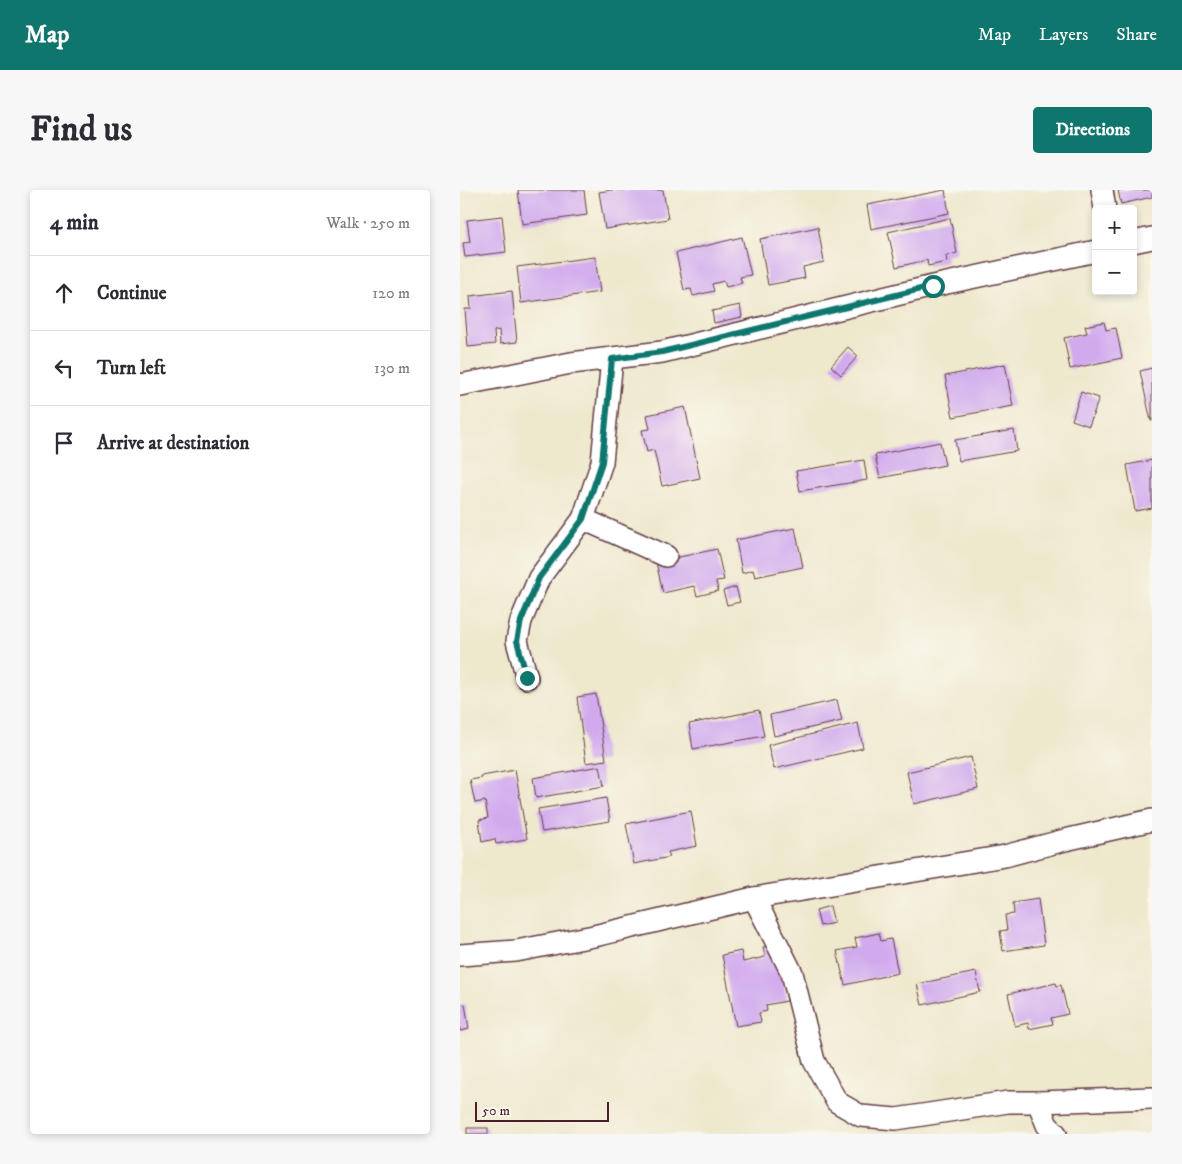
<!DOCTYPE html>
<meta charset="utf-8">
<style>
:root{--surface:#fff;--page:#f7f7f7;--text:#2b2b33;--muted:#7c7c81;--line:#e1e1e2;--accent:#0f766e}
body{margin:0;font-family:"IM FELL DW Pica",serif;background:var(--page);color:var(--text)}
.controls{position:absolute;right:15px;top:15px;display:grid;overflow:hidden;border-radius:5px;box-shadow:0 2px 8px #0003}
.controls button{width:45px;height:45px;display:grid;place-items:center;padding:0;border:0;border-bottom:1px solid var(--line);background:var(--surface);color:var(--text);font:25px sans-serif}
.scale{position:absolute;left:15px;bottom:12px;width:134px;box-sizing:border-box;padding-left:5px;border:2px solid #4a1f2b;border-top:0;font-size:14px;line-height:18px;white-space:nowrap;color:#4a1f2b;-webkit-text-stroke:4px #fbf7ec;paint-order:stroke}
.stop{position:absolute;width:15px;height:15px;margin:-11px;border:4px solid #0f766e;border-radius:50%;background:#fff}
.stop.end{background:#0f766e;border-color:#fff;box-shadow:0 1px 5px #0008}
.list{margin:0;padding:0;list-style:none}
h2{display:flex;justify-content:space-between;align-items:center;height:65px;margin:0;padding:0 20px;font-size:21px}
h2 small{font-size:16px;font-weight:400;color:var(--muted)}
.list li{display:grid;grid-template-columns:32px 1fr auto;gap:15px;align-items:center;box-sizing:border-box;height:75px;padding:0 20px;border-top:1px solid var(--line)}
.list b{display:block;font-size:19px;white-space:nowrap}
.list em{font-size:16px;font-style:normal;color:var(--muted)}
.icon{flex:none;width:28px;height:28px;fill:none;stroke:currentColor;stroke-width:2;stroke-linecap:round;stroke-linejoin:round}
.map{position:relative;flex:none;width:692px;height:944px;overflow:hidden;border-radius:5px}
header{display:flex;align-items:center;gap:30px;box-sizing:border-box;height:70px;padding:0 25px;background:var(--accent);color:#fff}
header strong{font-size:24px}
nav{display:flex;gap:28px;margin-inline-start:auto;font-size:18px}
.intro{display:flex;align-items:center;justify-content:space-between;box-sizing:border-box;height:120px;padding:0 30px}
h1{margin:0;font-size:35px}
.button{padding:12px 22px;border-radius:5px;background:var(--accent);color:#fff;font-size:18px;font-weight:700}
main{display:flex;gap:30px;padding:0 30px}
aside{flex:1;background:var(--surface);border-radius:5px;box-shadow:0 2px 8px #0003}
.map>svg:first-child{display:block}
</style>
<header>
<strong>Map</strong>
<nav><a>Map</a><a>Layers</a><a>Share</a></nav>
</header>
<div class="intro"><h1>Find us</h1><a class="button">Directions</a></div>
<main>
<aside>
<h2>4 min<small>Walk · 250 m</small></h2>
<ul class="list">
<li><svg class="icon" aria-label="ahead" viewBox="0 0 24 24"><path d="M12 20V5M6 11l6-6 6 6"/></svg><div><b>Continue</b></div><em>120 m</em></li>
<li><svg class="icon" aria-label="left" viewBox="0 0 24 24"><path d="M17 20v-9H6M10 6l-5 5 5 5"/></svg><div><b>Turn left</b></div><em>130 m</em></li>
<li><svg class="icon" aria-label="arrive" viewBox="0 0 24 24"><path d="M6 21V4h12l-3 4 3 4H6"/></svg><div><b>Arrive at destination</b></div></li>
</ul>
</aside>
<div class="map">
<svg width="692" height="944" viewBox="0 0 692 944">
<rect width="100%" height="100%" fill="#fbf7ec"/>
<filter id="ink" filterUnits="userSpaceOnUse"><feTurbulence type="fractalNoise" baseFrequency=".02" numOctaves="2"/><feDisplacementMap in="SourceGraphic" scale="10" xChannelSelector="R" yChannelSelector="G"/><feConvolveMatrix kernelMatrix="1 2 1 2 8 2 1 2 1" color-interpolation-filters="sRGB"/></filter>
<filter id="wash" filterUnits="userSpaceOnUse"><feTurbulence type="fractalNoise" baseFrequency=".0096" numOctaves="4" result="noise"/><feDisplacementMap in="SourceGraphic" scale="20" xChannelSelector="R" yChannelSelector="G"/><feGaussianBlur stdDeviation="1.12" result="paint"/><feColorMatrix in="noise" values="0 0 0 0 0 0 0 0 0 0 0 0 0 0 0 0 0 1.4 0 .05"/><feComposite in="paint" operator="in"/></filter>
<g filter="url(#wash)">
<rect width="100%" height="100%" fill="#eee8cd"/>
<g id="blocks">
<!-- building -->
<g fill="#d1aaee">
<path d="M58,0H124L127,25L62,34Z"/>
<path d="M151,0H203L208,29L145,39L139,2Z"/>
<path d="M485,0L489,23L411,39L407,15Z"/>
<path d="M658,0H692V7L661,14Z"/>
<path d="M42,26L46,62L5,67L3,53L10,52L7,30Z"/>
<path d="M490,28L497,63L486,66L487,72L468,76L467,70L436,77L428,42Z"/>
<path d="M358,37L364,72L343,77L345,88L308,95L300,49Z"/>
<path d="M282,47L291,85L280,87L282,93L266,97L264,91L252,94L254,101L233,106L231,99L224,100L216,63Z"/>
<path d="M135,67L140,102L61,113L57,77Z"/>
<path d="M52,101L57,152L40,154L39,140L34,141L35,154L8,157L5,119H11L10,106Z"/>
<path d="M280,115L282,127L254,133L252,121Z"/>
<path d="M644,132L646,140L656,138L662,168L610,179L604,148L627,143L625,136Z"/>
<path d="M388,157L398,166L381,185L371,176Z"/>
<path d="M545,174L553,216L493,227L485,186Z"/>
<path d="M692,178V231H691L680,181Z"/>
<path d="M621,202L639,208L629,236L612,230Z"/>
<path d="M225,217L240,288L202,296L194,260L187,262L182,240L190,239L187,225Z"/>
<path d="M554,240L557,261L499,271L495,250Z"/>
<path d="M480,252L485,275L420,288L415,265Z"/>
<path d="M404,270L407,290L340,301L336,281Z"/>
<path d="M692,270V318L675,321L667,275Z"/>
<path d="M335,338L343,377L295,387L293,380L282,383L276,350Z"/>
<path d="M257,359L264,390L256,391L258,401L237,406L234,396L203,403L196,372Z"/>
<path d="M276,397L280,412L267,415L263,401Z"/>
<path d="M136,504L146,570L126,573L117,507Z"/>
<path d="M377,510L382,531L314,546L310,525Z"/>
<path d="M299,520L304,546L233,559L229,534Z"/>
<path d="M398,533L403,558L314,579L308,555Z"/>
<path d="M511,567L518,599L454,614L447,582Z"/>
<path d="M140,576L144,596L76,608L73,588Z"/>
<path d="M55,580L67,649L36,654L35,649L22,652L19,630L28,628L25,611L15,613L10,590L22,588V586Z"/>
<path d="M146,608L150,631L82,642L78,619Z"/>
<path d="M231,621L237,656L208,662L210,667L174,674L166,634Z"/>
<path d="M578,709L584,755L543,761L540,741L547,740L545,725L554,724L553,713Z"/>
<path d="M370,716L374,733L360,736L356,720Z"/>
<path d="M419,743L421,751L431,749L438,783L385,795L377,761L397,757L395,748Z"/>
<path d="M317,754L327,811L306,815L307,821L299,823L301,832L276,836L262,765L281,761L283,772L305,767L303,757Z"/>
<path d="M516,782L520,802L462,815L457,794Z"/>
<path d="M596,793L597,796L601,795L608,824L591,828L593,834L569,839L568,833L555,836L548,804Z"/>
<path d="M5,814L9,839L0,841V815Z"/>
<rect x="7" y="938" width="21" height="6"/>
</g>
</g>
</g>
<g filter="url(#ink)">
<use href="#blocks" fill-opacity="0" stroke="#633d43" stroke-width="1"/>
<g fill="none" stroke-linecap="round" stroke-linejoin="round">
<defs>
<g id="street">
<path d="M642,0L645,19"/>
<path d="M673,52L692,48"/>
<path d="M0,195L111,173L202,162L473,96L636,61"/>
<path d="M123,329L206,366"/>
<path d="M67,488L57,451L61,431L79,388L123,329L142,272L152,169"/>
<path d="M294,708L332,783L354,871L377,912L401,926L436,929L548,912H578L587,935L596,944"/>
<path d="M0,765L56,761L134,746L294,708L545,666L605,650L692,630"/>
<path d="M578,912L692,908"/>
</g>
</defs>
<!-- street casing -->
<use href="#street" stroke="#633d43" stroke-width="24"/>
<!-- street -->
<use href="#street" stroke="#fff" stroke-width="21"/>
</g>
</g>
<g fill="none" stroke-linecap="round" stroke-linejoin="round" filter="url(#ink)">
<!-- route -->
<path stroke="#0f766e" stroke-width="6" d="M67,488L57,451L61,431L79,388L123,329L142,272L152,169L202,162L473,96"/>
</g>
</svg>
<div class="controls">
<button>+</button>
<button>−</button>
</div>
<div class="scale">50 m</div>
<div class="stop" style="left:473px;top:96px"></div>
<div class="stop end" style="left:67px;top:488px"></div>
</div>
</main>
